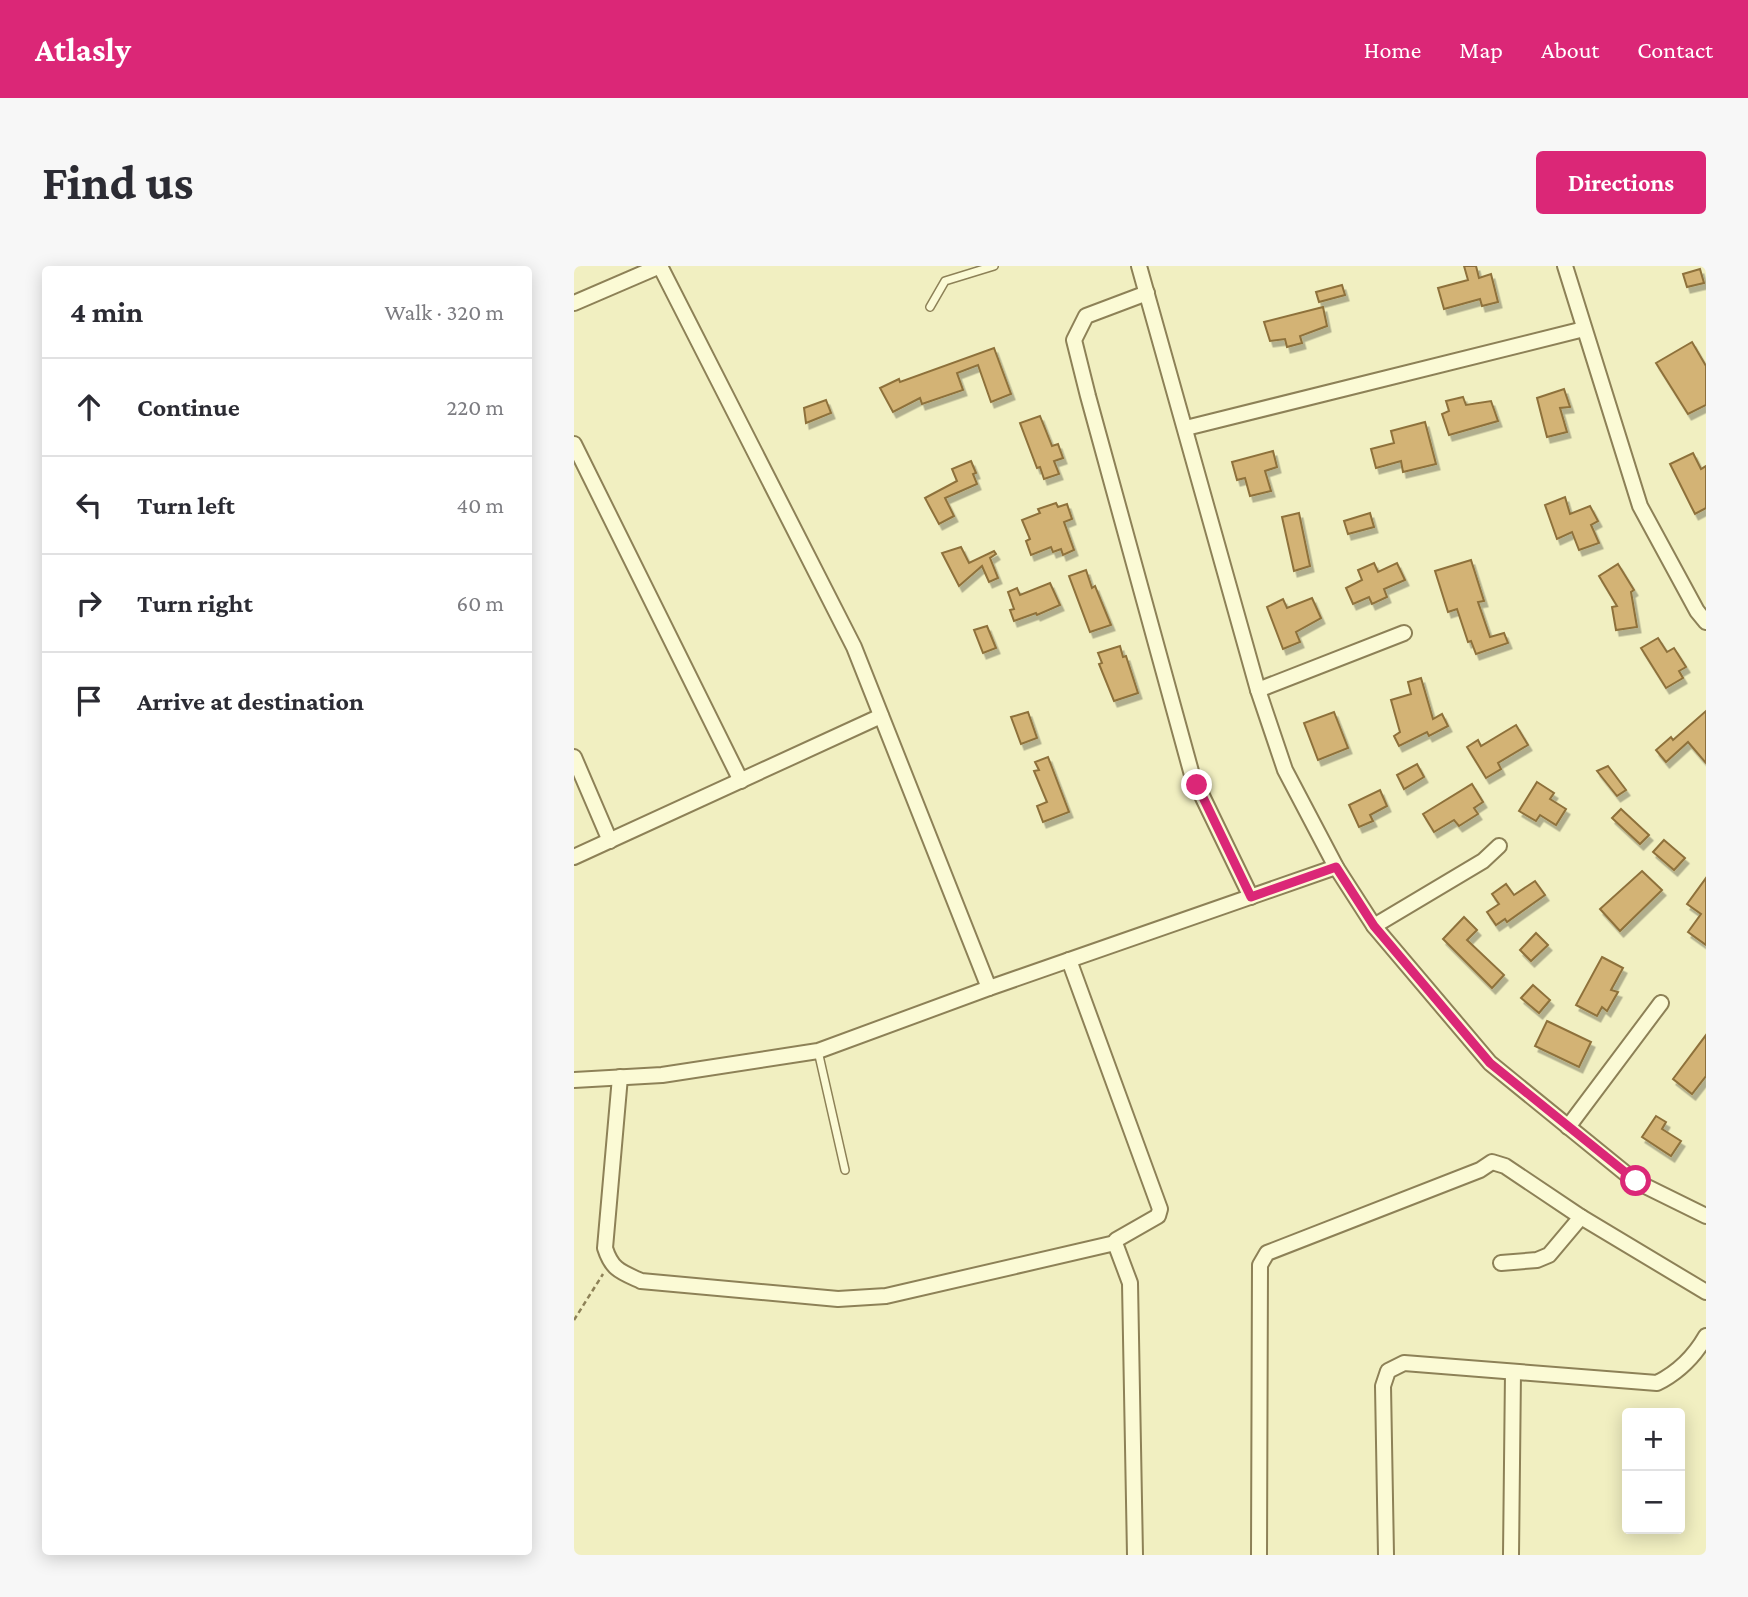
<!DOCTYPE html>
<meta charset="utf-8">
<style>
:root{--surface:#fff;--page:#f7f7f7;--text:#2b2b33;--muted:#7c7c81;--line:#e1e1e2;--accent:#db2777}
body{margin:0;font-family:"Crimson Pro",serif;background:var(--page);color:var(--text)}
.controls{position:absolute;right:21px;bottom:21px;display:grid;overflow:hidden;border-radius:7px;box-shadow:0 4px 18px #0003}
.controls button{width:63px;height:63px;display:grid;place-items:center;padding:0;border:0;border-bottom:2px solid var(--line);background:var(--surface);color:var(--text);font:35px sans-serif}
.stop{position:absolute;width:21px;height:21px;margin:-16px;border:5px solid #db2777;border-radius:50%;background:#fff}
.stop.end{background:#db2777;border-color:#fff;box-shadow:0 2px 7px #0008}
.list{margin:0;padding:0;list-style:none}
h2{display:flex;justify-content:space-between;align-items:center;height:91px;margin:0;padding:0 28px;font-size:30px}
h2 small{font-size:23px;font-weight:400;color:var(--muted)}
.list li{display:grid;grid-template-columns:46px 1fr auto;gap:21px;align-items:center;box-sizing:border-box;height:98px;padding:0 28px;border-top:2px solid var(--line)}
.list b{display:block;font-size:26px;white-space:nowrap}
.list em{font-size:23px;font-style:normal;color:var(--muted)}
.icon{flex:none;width:38px;height:38px;fill:none;stroke:currentColor;stroke-width:2;stroke-linecap:round;stroke-linejoin:round}
.map{position:relative;flex:none;width:1132px;height:1289px;overflow:hidden;border-radius:7px}
header{display:flex;align-items:center;gap:42px;box-sizing:border-box;height:98px;padding:0 35px;background:var(--accent);color:#fff}
header strong{font-size:33px}
nav{display:flex;gap:38px;margin-inline-start:auto;font-size:24px}
.intro{display:flex;align-items:center;justify-content:space-between;box-sizing:border-box;height:168px;padding:0 42px}
h1{margin:0;font-size:49px}
.button{padding:18px 32px;border-radius:7px;background:var(--accent);color:#fff;font-size:24px;font-weight:700}
main{display:flex;gap:42px;padding:0 42px}
aside{flex:1;background:var(--surface);border-radius:7px;box-shadow:0 4px 18px #0003}
.map>svg:first-child{display:block}
</style>
<header>
<strong>Atlasly</strong>
<nav><a>Home</a><a>Map</a><a>About</a><a>Contact</a></nav>
</header>
<div class="intro"><h1>Find us</h1><a class="button">Directions</a></div>
<main>
<aside>
<h2>4 min<small>Walk · 320 m</small></h2>
<ul class="list">
<li><svg class="icon" aria-label="ahead" viewBox="0 0 24 24"><path d="M12 20V5M6 11l6-6 6 6"/></svg><div><b>Continue</b></div><em>220 m</em></li>
<li><svg class="icon" aria-label="left" viewBox="0 0 24 24"><path d="M17 20v-9H6M10 6l-5 5 5 5"/></svg><div><b>Turn left</b></div><em>40 m</em></li>
<li><svg class="icon" aria-label="right" viewBox="0 0 24 24"><path d="M7 20v-9h11M14 6l5 5-5 5"/></svg><div><b>Turn right</b></div><em>60 m</em></li>
<li><svg class="icon" aria-label="arrive" viewBox="0 0 24 24"><path d="M6 21V4h12l-3 4 3 4H6"/></svg><div><b>Arrive at destination</b></div></li>
</ul>
</aside>
<div class="map">
<svg width="1132" height="1289" viewBox="0 0 1132 1289">
<defs>
<filter id="shadow"><feDropShadow dx="3.5" dy="5.5" stdDeviation="0" flood-color="#0004"/></filter>
</defs>
<rect width="100%" height="100%" fill="#f1efc1"/>
<!-- building -->
<g fill="#d3b374" stroke="#8e713b" stroke-width="2" filter="url(#shadow)">
<path d="M890,0H902L905,12L917,8L924,36L908,40L906,33L870,43L864,22L894,14Z"/>
<path d="M1126,3L1130,17L1113,21L1109,8Z"/>
<path d="M768,19L771,29L745,36L742,26Z"/>
<path d="M749,41L753,60L726,70L728,77L713,81L711,73L696,75L690,56Z"/>
<path d="M1118,76L1132,100V139L1114,148L1082,97Z"/>
<path d="M420,82L437,128L417,136L404,99L383,107L389,124L348,138L346,132L319,146L306,122L325,113L326,116Z"/>
<path d="M990,123L996,141L986,142L993,166L973,171L963,132Z"/>
<path d="M889,131L892,139L917,135L924,155L875,169L868,148L875,145L872,135Z"/>
<path d="M252,134L257,147L232,157L230,142Z"/>
<path d="M466,150L478,180L484,178L489,192L480,195L485,208L470,213L466,201L463,202L446,157Z"/>
<path d="M851,156L862,198L829,206L827,195L802,202L797,183L820,177L817,165Z"/>
<path d="M699,185L703,201L691,205L697,225L676,230L671,212L663,214L658,196Z"/>
<path d="M1119,187L1127,203L1132,200V242L1121,248L1096,198Z"/>
<path d="M397,195L402,207L399,208L403,218L371,232L380,250L365,258L351,232L383,215L378,203Z"/>
<path d="M991,231L996,248L1016,240L1024,255L1017,259L1025,277L1005,284L998,266L983,273L971,239Z"/>
<path d="M482,237L484,241L493,238L498,253L490,256L500,284L489,289L487,283L479,286L477,281L457,289L452,275L456,273L448,254L466,247L464,243Z"/>
<path d="M725,247L736,300L720,305L708,251Z"/>
<path d="M796,247L800,261L774,268L770,255Z"/>
<path d="M387,281L395,297L420,285L422,288L416,292L424,312L415,316L408,300L385,320L368,287Z"/>
<path d="M897,294L910,335L904,336L916,371L930,367L934,377L902,388L897,375L894,376L883,343L874,346L861,305Z"/>
<path d="M800,297L804,306L823,297L831,314L810,323L813,331L798,338L795,331L779,338L772,322L788,314L784,304Z"/>
<path d="M1044,298L1060,324L1057,326L1063,361L1042,364L1038,341L1043,340L1025,310Z"/>
<path d="M512,304L518,322L521,320L537,359L516,366L495,310Z"/>
<path d="M476,317L486,339L463,349L462,347L440,355L436,344L440,343L434,326L443,322L446,329Z"/>
<path d="M738,332L747,352L722,366L726,376L709,383L693,341L709,333L713,342Z"/>
<path d="M413,360L422,382L409,387L400,364Z"/>
<path d="M1084,372L1093,386L1100,382L1112,401L1105,405L1109,412L1092,422L1067,382Z"/>
<path d="M546,380L549,391L552,390L564,427L540,435L525,398L528,397L524,387Z"/>
<path d="M847,412L859,453L868,448L874,460L855,470L853,466L825,480L820,470L826,466L817,434L837,428L834,416Z"/>
<path d="M1132,445V497L1114,476L1092,496L1082,484L1097,471L1099,474Z"/>
<path d="M454,446L463,472L447,478L437,451Z"/>
<path d="M760,446L774,482L744,494L730,457Z"/>
<path d="M942,459L954,479L924,497L927,503L912,512L893,481L904,474L907,480Z"/>
<path d="M474,491L495,546L469,556L463,540L473,536L460,505L465,504L461,496Z"/>
<path d="M843,498L850,511L830,523L823,509Z"/>
<path d="M1034,500L1052,524L1043,530L1023,505Z"/>
<path d="M963,516L980,527L976,533L992,543L982,559L966,549L962,555L945,545Z"/>
<path d="M898,518L909,536L900,542L904,548L885,560L880,554L860,566L849,548Z"/>
<path d="M806,524L813,540L796,549L799,555L785,561L775,539Z"/>
<path d="M1047,543L1075,569L1066,578L1038,552Z"/>
<path d="M1090,574L1111,592L1100,604L1079,586Z"/>
<path d="M1068,605L1088,624L1046,665L1026,643Z"/>
<path d="M1132,612V679L1114,666L1127,648L1113,638Z"/>
<path d="M961,615L971,629L933,656L931,653L922,659L913,646L925,638L918,628L932,618L940,629Z"/>
<path d="M890,651L903,664L893,674L930,709L918,722L869,673Z"/>
<path d="M962,667L974,679L957,695L946,684Z"/>
<path d="M1028,691L1049,702L1037,724L1044,726L1033,745L1028,741L1023,750L1002,739Z"/>
<path d="M959,719L976,734L965,747L947,732Z"/>
<path d="M973,755L1017,776L1005,801L961,780Z"/>
<path d="M1132,769V810L1118,828L1099,813Z"/>
<path d="M1082,850L1092,856L1088,863L1107,875L1097,890L1068,871Z"/>
</g>
<g fill="none" stroke-linecap="round" stroke-linejoin="round">
<defs>
<g id="lane">
<path d="M356,41L371,15L420,0"/>
<path d="M244,785L271,904"/>
</g>
<g id="street">
<path d="M86,0L280,381L415,722"/>
<path d="M565,0L684,424L711,504L762,601L800,660L916,797L1061,915L1132,950"/>
<path d="M991,0L1066,240L1123,345L1132,356"/>
<path d="M573,27L512,50L500,74L514,130L618,509L677,631"/>
<path d="M0,37L86,0"/>
<path d="M612,162L1010,63"/>
<path d="M0,178L167,515"/>
<path d="M684,424L830,367"/>
<path d="M0,491L36,575"/>
<path d="M0,591L307,450"/>
<path d="M800,660L909,595L925,580"/>
<path d="M495,694L586,943L584,950L542,974L541,977L556,1017L561,1289"/>
<path d="M46,811L31,982C38,1004 47,1006 67,1015L264,1033L312,1030L541,977"/>
<path d="M0,814L88,809L244,785L415,722L762,601"/>
<path d="M994,861L1087,737"/>
<path d="M927,997L963,994L975,989L1007,951"/>
<path d="M685,1289L686,999L693,987L906,904L918,896L931,900L1007,951L1132,1026"/>
<path d="M812,1289L809,1120L814,1105L830,1097L1083,1117C1105,1106 1120,1091 1132,1070"/>
<path d="M937,1289L939,1106"/>
</g>
</defs>
<!-- lane casing -->
<use href="#lane" stroke="#8d8157" stroke-width="10"/>
<!-- street casing -->
<use href="#street" stroke="#8d8157" stroke-width="18"/>
<!-- path -->
<path stroke="#8d8157" stroke-width="2.5" stroke-dasharray="5 3.5" stroke-linecap="butt" d="M0,1054L29,1008"/>
<!-- lane -->
<use href="#lane" stroke="#fbfad5" stroke-width="7"/>
<!-- street -->
<use href="#street" stroke="#fbfad5" stroke-width="14"/>
</g>
<g fill="none" stroke-linecap="round" stroke-linejoin="round">
<!-- route -->
<path stroke="#db2777" stroke-width="9" d="M623,519L677,631L762,601L800,660L916,797L1062,915"/>
</g>
</svg>
<div class="controls">
<button>+</button>
<button>−</button>
</div>
<div class="stop" style="left:1062px;top:915px"></div>
<div class="stop end" style="left:623px;top:519px"></div>
</div>
</main>
